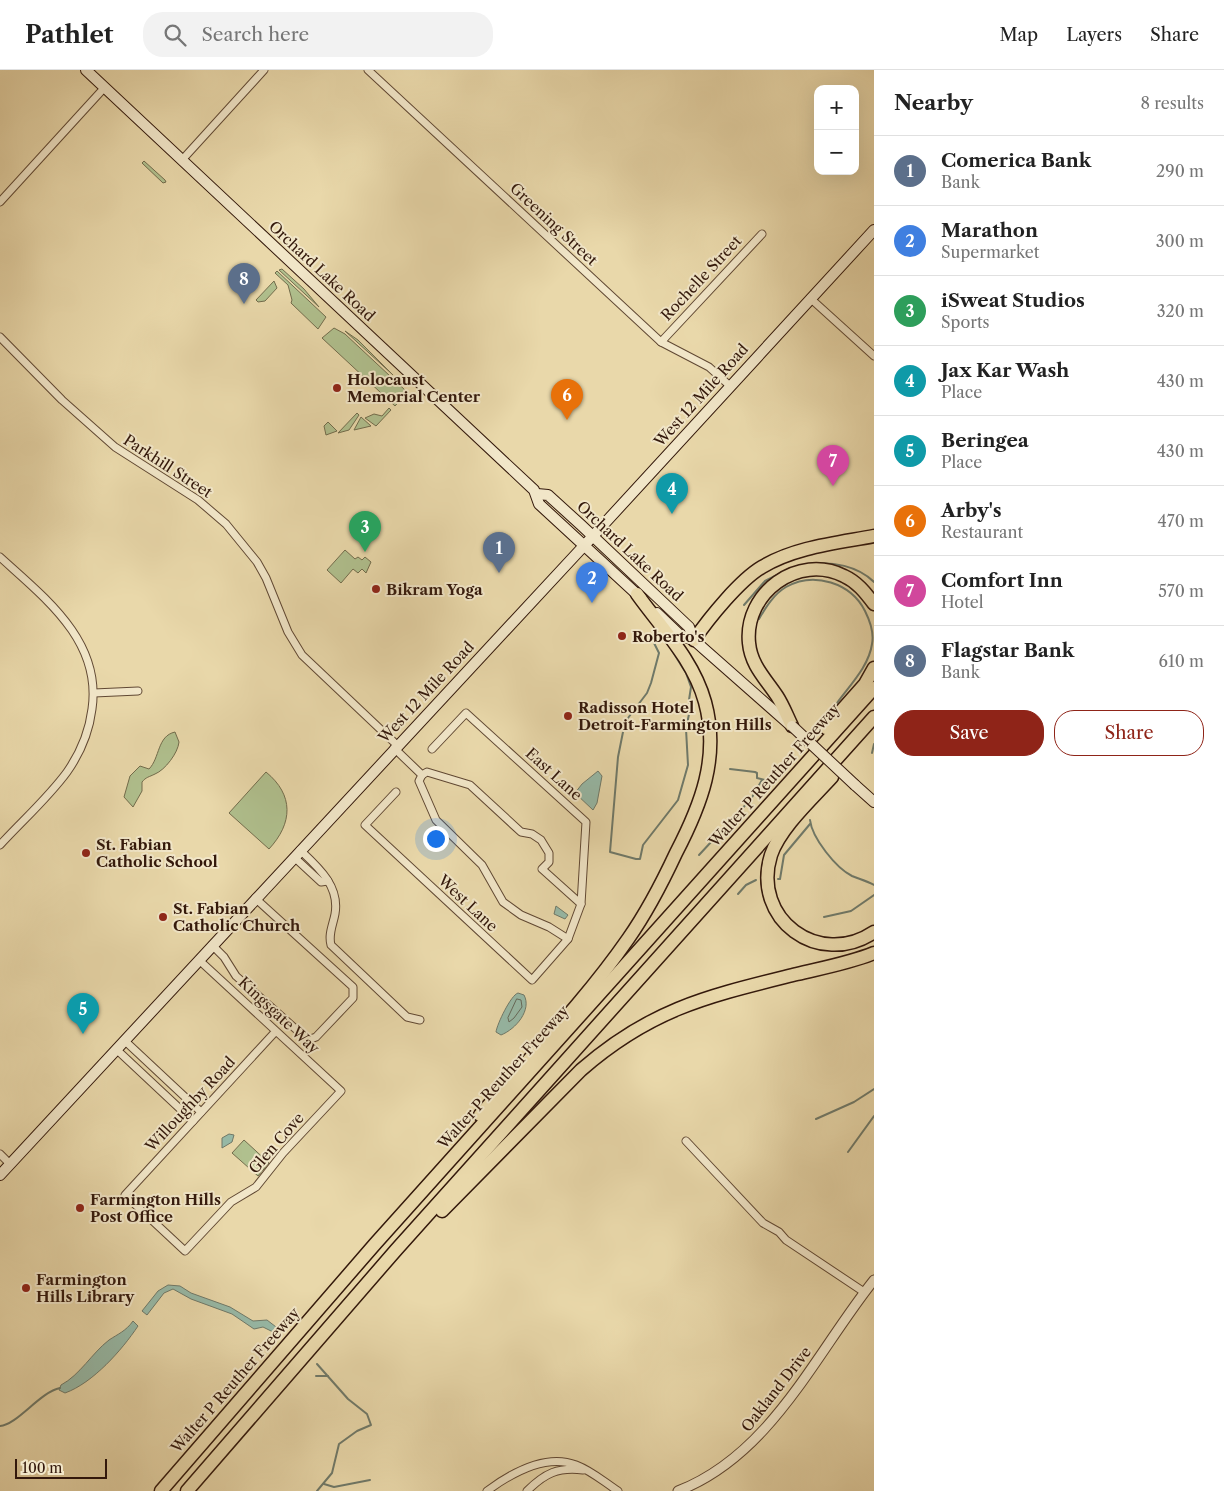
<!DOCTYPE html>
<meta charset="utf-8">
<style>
:root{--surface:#fff;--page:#f2f2f2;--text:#222;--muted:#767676;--line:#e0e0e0;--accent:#8f2418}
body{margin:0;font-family:"Libre Caslon Text",serif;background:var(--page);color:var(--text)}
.controls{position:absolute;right:15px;top:15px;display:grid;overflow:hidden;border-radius:10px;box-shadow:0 5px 20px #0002}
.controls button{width:45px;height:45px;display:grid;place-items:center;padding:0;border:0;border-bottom:1px solid var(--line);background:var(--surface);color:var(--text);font:25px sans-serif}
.scale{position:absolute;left:15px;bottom:12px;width:92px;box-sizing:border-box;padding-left:5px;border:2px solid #33180b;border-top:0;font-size:14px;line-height:18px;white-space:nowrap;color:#33180b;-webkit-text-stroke:4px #f1e6c8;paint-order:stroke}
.you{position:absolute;left:435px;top:768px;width:18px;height:18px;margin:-12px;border:4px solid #fff;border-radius:50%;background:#1a73e8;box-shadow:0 0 0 8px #1a73e833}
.badge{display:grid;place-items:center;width:32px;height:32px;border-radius:50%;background:var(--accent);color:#fff;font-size:16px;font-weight:700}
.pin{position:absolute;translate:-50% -41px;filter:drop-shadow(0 1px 2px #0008)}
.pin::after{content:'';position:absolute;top:26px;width:18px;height:15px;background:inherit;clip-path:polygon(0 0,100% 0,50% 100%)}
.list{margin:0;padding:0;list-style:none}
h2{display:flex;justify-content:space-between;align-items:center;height:65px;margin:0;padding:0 20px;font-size:21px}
h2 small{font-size:16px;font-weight:400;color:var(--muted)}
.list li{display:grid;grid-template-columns:32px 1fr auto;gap:15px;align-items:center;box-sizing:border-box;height:70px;padding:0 20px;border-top:1px solid var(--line)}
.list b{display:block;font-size:19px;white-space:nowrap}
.list p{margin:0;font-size:16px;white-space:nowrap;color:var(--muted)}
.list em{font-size:16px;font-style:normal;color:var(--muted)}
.actions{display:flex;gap:10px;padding:15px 20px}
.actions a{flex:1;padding:11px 0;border:1px solid var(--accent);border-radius:20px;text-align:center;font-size:18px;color:var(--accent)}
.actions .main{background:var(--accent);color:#fff}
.icon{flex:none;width:28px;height:28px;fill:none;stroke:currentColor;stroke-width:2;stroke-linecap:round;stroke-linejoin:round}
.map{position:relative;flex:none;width:874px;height:1421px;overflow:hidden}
header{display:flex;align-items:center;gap:30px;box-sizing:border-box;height:70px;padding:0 25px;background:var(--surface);border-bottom:1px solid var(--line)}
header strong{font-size:24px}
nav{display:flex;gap:28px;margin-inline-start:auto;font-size:18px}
.search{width:350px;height:45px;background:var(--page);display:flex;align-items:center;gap:12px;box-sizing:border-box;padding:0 18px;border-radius:20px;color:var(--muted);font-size:19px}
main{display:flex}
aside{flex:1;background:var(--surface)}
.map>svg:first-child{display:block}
</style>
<header>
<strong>Pathlet</strong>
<div class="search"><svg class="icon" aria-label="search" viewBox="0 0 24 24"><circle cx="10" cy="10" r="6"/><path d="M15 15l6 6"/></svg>Search here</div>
<nav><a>Map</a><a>Layers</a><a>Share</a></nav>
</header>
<main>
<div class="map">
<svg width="874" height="1421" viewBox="0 0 874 1421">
<rect width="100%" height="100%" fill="#e9d8aa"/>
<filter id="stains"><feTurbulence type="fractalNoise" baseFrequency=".004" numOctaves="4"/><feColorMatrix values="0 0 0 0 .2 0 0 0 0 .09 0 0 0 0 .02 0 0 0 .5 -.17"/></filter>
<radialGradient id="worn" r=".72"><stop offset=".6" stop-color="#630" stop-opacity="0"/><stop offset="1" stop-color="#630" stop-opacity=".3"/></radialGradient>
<!-- green -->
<g fill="#b0c08e" stroke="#726c4c">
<path d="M144,91L165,110L166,112L163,113L142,93Z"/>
<path d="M282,199L304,219L319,237L279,200Z"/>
<path d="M277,201L326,247L318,259L291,233L292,230L288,215L275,203Z"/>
<path d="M274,211L277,218L265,231L258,232L256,230Z"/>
<path d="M334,258L345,264L405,320L404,326L395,336L322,268Z"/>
<path d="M345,261L358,270L393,305Z"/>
<path d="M389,338L391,340L376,356L365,348L374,344L382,346Z"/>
<path d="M357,343L359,345L349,360L338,363Z"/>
<path d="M361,347L371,356L354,360Z"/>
<path d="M328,352L337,361L326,365L324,356Z"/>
<path d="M345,480L355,489L358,487L362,490L365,487L371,492L366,503L362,499L358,503L353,499L341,513L327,500Z"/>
<path d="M175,662L179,672C178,683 165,700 155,704C149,707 146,707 142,712V721L133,737L124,727L130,706L140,696L149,699C160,688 157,666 175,662Z"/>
<path d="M266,702C294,725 293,753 269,779L229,743Z"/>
<path d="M244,1070L269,1093L258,1106L232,1083Z"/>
</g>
<!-- water -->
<g fill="#97baa8" stroke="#6f7969">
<path d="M598,701L602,706L597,733L593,740L575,723L582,714Z"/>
<path d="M556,836L568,845L565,849L554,844Z"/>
<path d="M518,923L524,925C532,940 516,959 501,965L496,962C497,954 511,925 518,923Z"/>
<path d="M229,1064L234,1065L232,1072L222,1078V1068Z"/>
<path d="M168,1215L180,1216L191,1223L230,1237L253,1251L267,1250L280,1260L277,1264L263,1257L254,1259L232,1244L191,1229L173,1219L164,1223L147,1245L142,1241L158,1221Z"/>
<path d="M133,1251L138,1256C122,1280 93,1313 65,1323L59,1320L61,1315C80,1305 92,1283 109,1270C118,1264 126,1261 133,1251Z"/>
</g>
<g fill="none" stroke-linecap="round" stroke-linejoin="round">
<!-- shore -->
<path stroke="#65695a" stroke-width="1" d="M517,929L521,930L522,937L514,948L509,952L508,948Z"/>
<!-- stream -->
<g stroke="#6f7969" stroke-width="2">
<path d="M810,494C832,491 858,496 874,512"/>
<path d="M744,535L765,511L791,498"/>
<path d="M759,549C766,537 774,524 786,517C814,501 851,513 865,541C870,551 874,564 872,574C869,596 850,615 837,633"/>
<path d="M652,569L659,583L651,613L647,623L628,648L623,662L618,687L610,782L636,789H640L643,775L678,730L688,695L686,659L690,639L689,630L691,617L686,603L671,579"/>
<path d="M872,683L874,674"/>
<path d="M730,699L755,702L757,703V708L765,710"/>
<path d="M810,750C812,768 836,798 852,806C859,809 867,811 874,815"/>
<path d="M699,785L751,729L762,710"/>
<path d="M778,809H780L784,785L810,754"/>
<path d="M738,824L746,815L756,810"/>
<path d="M824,847L851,841L874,825"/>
<path d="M816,1049L854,1032L874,1019"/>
<path d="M848,1082L874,1046"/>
<path d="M316,1306H328"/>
<path d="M0,1356C17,1355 40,1322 60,1318"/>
<path d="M324,1414L334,1417L370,1410"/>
<path d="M317,1421L332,1403L339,1374L357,1361L371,1355L367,1344L348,1329L317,1294"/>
</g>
<defs>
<g id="minor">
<path d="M368,0L661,272L709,297L730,316"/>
<path d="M182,90L264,0"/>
<path d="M0,132L105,17"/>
<path d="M810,228L874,286"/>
<path d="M0,267L62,330L115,377L198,430L226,454L257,492L266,508L288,562L302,585L397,675"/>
<path d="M661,272L762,164"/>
<path d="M0,487C45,528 102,571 92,639C89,663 81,682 67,702C48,728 22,751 0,775"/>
<path d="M94,623L138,621"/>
<path d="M394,678L422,705"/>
<path d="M422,705L419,711L436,750L482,795L503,832L521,845L549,857L568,869"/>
<path d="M422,705L427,702L470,715L521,762L532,764L541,770L549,783V792L542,799L581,834"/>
<path d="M396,722L365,755L532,910L568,869L581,834L586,752L466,643L432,679"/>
<path d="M300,780C318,797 340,816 335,844C333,855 328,864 331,875L407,947L420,950"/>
<path d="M294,787L321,812L328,811"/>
<path d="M212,875L224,887L236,906L308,970L316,967L353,928V917L255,828"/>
<path d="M199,890L341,1021L283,1083L256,1117L231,1132L185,1181L125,1125L276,961"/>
<path d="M124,970L201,1042"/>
<path d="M116,979L193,1051"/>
<path d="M686,1071L763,1153L779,1162L786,1170L864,1222"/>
<path d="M0,1084L10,1094"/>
<path d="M487,1421C510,1404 546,1383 576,1395C592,1401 604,1412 618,1421"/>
<path d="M527,1421C545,1403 558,1397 583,1400"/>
</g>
<path id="tertiary" d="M678,1421C771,1385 815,1284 874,1210"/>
<g id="secondary">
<path d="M86,0L534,420L539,434L641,528"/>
<path d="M537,424L548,425L581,455L689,557L694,570L704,579L789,654"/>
<path d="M657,543L680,565L694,570"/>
<path d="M855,715L874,732"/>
<path d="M0,1105L593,466L874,160"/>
</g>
<g id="motorway">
<path d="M694,570C709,548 740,510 762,497C795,477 837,473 874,466"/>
<path d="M792,656C787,646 783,635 777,626C765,608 751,595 749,573C744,523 798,483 844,506C857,512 865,522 874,534"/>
<path d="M826,658L865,614L874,598"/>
<path d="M832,707C813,728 780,758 771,785C751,849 819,899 874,862"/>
<path d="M480,1045C530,987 585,931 628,869C647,842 662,813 676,783C701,735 720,687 705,632C693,589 662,559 637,524"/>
<path d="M442,1141L581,1000C652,938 709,926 797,904C822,898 850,893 874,883"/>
<path d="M161,1421L375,1174L874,618"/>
<path d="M187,1421L396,1180L874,647"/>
</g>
</defs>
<!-- minor casing -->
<use href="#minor" stroke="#604833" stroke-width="9"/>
<!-- tertiary casing -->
<use href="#tertiary" stroke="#604833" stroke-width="11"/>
<!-- secondary casing -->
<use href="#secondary" stroke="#33180b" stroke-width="12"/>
<!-- motorway casing -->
<use href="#motorway" stroke="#33180b" stroke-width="15"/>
<!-- minor -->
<use href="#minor" stroke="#f1e6c8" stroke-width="7"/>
<!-- tertiary -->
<use href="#tertiary" stroke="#f1e6c8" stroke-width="9"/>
<!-- secondary -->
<use href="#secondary" stroke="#f1e6c8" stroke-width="10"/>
<!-- motorway -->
<use href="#motorway" stroke="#e9d8aa" stroke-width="12"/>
<defs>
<path id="secondary-bridge" d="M792,656L855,715"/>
</defs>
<!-- secondary-bridge casing -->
<use href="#secondary-bridge" stroke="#33180b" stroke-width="12" stroke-linecap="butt"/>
<!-- secondary-bridge -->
<use href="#secondary-bridge" stroke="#f1e6c8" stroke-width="10"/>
</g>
<!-- markers -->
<g fill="#8f2418" stroke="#f1e6c8" stroke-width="2">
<circle cx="337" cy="318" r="5"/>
<circle cx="376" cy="519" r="5"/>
<circle cx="622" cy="566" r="5"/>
<circle cx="568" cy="646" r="5"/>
<circle cx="86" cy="783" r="5"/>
<circle cx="163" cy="847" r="5"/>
<circle cx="80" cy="1138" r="5"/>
<circle cx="26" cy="1218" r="5"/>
</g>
<g text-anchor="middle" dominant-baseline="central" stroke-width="4" stroke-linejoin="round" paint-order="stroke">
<!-- street labels -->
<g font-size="15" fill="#33180b" stroke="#f1e6c8">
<text transform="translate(554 154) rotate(43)">Greening Street</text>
<text transform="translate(322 201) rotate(43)">Orchard Lake Road</text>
<text transform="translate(701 208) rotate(-47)">Rochelle Street</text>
<text transform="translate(701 325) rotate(-48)">West 12 Mile Road</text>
<text transform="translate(168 396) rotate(33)">Parkhill Street</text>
<text transform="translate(630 481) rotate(43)">Orchard Lake Road</text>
<text transform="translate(426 622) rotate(-47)">West 12 Mile Road</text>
<text transform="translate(554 704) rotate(42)">East Lane</text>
<text transform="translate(774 705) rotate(-48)">Walter P Reuther Freeway</text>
<text transform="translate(468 833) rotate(43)">West Lane</text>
<text transform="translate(279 945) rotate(43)">Kingsgate Way</text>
<text transform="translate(503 1007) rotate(-48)">Walter P Reuther Freeway</text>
<text transform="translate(190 1034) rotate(-47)">Willoughby Road</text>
<text transform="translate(276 1073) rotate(-49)">Glen Cove</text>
<text transform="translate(235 1310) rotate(-49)">Walter P Reuther Freeway</text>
<text transform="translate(776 1319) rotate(-52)">Oakland Drive</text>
</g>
<!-- poi labels -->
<g font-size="15" font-weight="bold" fill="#33180b" stroke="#f1e6c8" text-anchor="start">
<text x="347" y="309">Holocaust<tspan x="347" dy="17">Memorial Center</tspan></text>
<text x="386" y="519">Bikram Yoga</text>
<text x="632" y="566">Roberto's</text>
<text x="578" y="637">Radisson Hotel<tspan x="578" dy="17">Detroit-Farmington Hills</tspan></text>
<text x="96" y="774">St. Fabian<tspan x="96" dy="17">Catholic School</tspan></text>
<text x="173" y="838">St. Fabian<tspan x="173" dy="17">Catholic Church</tspan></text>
<text x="90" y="1129">Farmington Hills<tspan x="90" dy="17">Post Office</tspan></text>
<text x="36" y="1209">Farmington<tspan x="36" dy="17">Hills Library</tspan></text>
</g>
</g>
<rect width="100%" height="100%" filter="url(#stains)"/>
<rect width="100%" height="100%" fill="url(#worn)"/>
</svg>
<div class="controls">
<button>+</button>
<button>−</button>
</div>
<div class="scale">100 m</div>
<div class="you"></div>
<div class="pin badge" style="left:499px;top:503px;background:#5c6f8a">1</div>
<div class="pin badge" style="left:592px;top:533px;background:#3f7fe0">2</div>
<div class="pin badge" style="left:365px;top:482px;background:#2e9e5b">3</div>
<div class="pin badge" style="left:672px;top:444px;background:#0f9aa8">4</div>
<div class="pin badge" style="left:83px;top:964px;background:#0f9aa8">5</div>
<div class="pin badge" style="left:567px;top:350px;background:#e8710a">6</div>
<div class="pin badge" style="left:833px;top:416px;background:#d1479c">7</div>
<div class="pin badge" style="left:244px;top:234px;background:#5c6f8a">8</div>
</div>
<aside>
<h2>Nearby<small>8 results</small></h2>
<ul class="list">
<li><span class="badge" style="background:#5c6f8a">1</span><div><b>Comerica Bank</b><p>Bank</p></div><em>290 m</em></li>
<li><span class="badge" style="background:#3f7fe0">2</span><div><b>Marathon</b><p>Supermarket</p></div><em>300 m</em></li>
<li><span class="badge" style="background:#2e9e5b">3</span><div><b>iSweat Studios</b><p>Sports</p></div><em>320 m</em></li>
<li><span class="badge" style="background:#0f9aa8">4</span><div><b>Jax Kar Wash</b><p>Place</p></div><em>430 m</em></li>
<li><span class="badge" style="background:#0f9aa8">5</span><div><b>Beringea</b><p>Place</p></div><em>430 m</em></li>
<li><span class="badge" style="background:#e8710a">6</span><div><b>Arby's</b><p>Restaurant</p></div><em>470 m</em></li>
<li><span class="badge" style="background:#d1479c">7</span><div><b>Comfort Inn</b><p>Hotel</p></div><em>570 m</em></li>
<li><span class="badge" style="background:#5c6f8a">8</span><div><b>Flagstar Bank</b><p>Bank</p></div><em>610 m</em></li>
</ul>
<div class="actions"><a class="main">Save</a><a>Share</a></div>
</aside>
</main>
